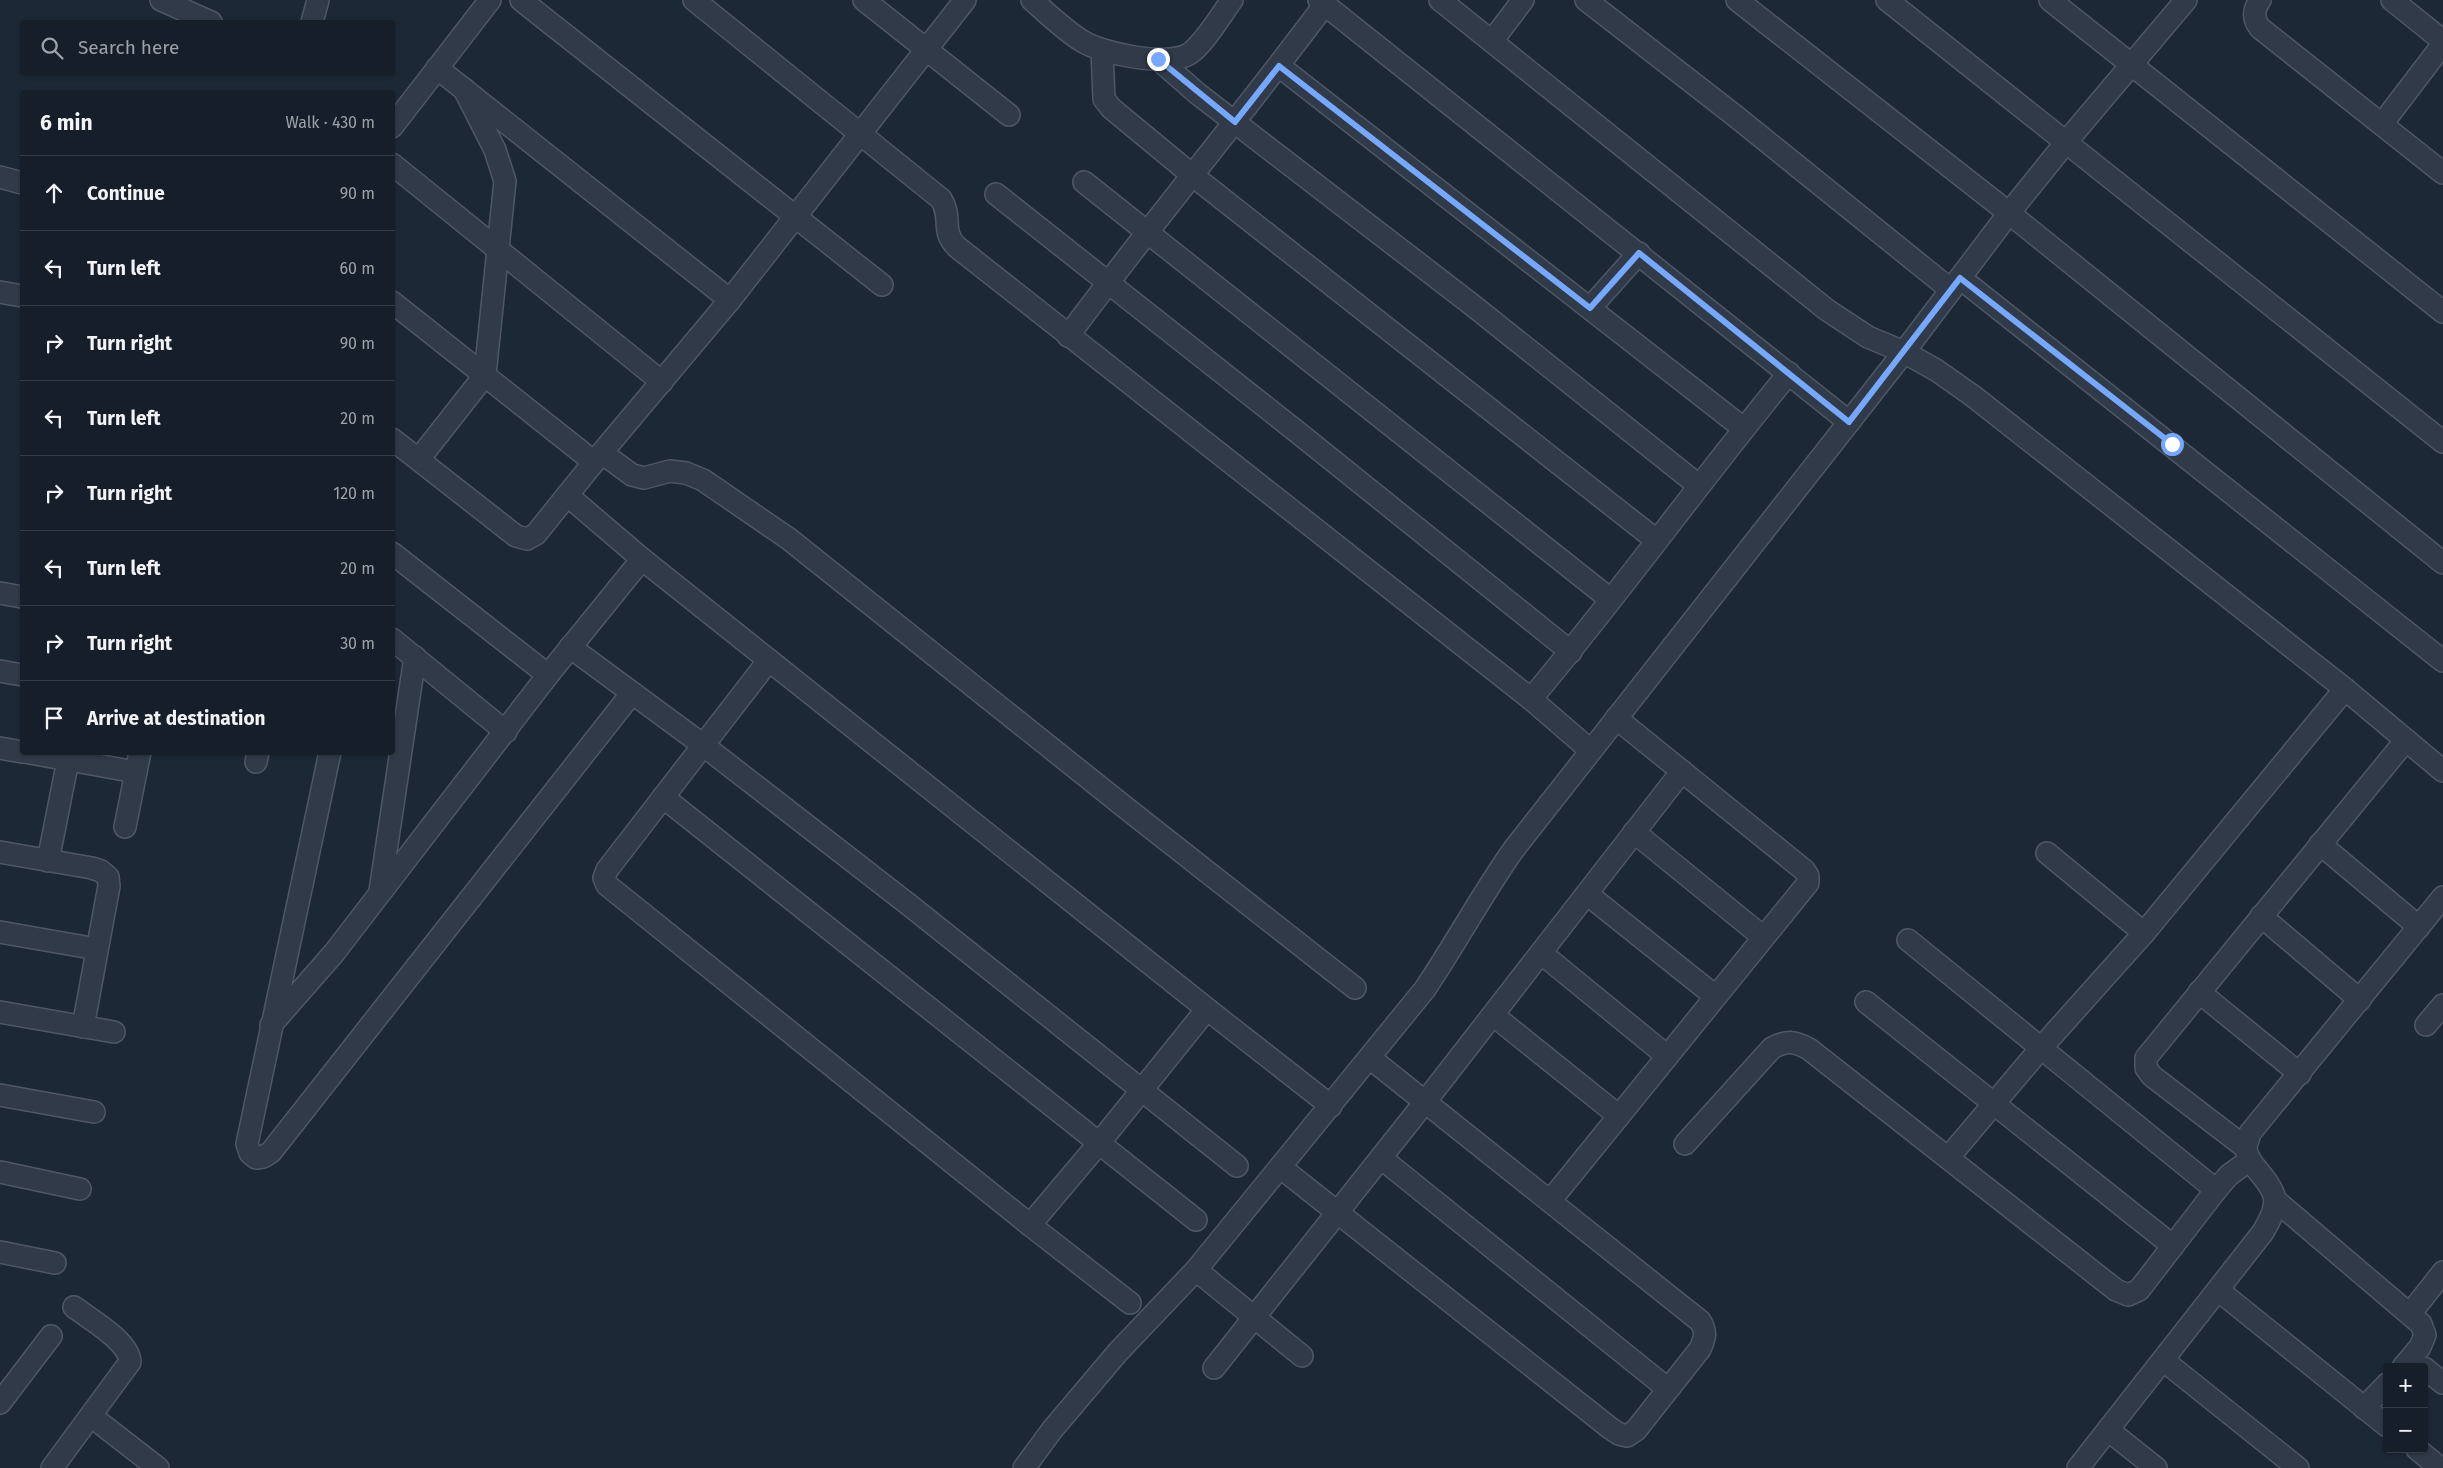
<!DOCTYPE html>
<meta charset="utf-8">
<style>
:root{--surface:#161e29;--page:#232b35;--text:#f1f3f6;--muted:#9ea2a8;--line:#353c46}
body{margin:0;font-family:"Fira Sans",sans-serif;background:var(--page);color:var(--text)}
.controls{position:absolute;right:15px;bottom:15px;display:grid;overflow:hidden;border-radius:5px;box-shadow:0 1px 4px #0004}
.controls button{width:45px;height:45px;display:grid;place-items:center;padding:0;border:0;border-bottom:1px solid var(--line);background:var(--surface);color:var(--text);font:25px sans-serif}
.stop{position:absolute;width:15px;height:15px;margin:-11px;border:4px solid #76a8ff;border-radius:50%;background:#fff}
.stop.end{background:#76a8ff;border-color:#fff;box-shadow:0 1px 5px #0008}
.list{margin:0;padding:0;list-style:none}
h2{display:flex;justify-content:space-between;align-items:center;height:65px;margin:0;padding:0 20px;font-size:21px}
h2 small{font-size:16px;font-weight:400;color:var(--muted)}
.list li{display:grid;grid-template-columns:32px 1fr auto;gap:15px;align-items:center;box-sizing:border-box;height:75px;padding:0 20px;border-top:1px solid var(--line)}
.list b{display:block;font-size:19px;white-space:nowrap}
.list em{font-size:16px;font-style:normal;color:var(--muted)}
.icon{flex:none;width:28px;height:28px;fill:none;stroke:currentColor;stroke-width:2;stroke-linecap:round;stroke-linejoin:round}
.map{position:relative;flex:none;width:2443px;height:1468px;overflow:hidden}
.search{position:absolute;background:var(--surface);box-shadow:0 1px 4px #0004;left:20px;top:20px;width:375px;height:55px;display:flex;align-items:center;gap:12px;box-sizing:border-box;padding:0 18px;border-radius:5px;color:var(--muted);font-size:19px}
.panel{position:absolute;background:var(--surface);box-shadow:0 1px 4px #0004;left:20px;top:90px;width:375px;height:665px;border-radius:5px}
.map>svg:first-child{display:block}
</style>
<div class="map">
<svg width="2443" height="1468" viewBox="0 0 2443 1468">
<rect width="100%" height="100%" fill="#1d2837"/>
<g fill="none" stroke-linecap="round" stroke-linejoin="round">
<defs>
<g id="street">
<path d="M161,0L211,22"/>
<path d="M521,0L882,285"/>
<path d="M694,0L941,199C953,218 940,230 957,247L1531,699L1590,750"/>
<path d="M864,0L1009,115"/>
<path d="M1032,0C1048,14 1064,30 1082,41C1103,54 1168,67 1189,54C1204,44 1221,15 1232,0"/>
<path d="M1319,0L1849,422"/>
<path d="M1440,0L1827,310L1868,337L1904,352L1936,370L1973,396L2345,689L2443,771"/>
<path d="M1586,0L1734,115L1951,290"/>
<path d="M1737,0L2009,213L2443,563"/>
<path d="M1887,0L2443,442"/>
<path d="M2050,0L2443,312"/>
<path d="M2260,0C2253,10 2253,19 2260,28L2443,173"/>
<path d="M2392,0L2443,41"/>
<path d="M312,22L318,0"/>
<path d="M1492,41L1523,0"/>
<path d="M1102,50L1104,99L1111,108L1192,175L1656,540"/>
<path d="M1158,59L1198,94L1471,304L1698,485"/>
<path d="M1279,66L1743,428"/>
<path d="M437,68L730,300"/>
<path d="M2382,124L2443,44"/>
<path d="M392,127L490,0"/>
<path d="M392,164L662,382"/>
<path d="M0,177L22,183"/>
<path d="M1084,182L1610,599"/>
<path d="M996,194L1296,431L1571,652"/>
<path d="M1960,278L2443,661"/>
<path d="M0,292L22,296"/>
<path d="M392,302L594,462"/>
<path d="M1590,308L1639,253"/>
<path d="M1068,336C1151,224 1241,117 1325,4"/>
<path d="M392,439L516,536L527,539L536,534L594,462L730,300L965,0"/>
<path d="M602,453L632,475L644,478L670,471L686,473L703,480L789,539L1131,812L1355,988"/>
<path d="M419,459L485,375L505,181L495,150L464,89"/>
<path d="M567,495L642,559L1207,1009"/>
<path d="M392,553L548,675"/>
<path d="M0,593L22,597"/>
<path d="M392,639L506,732"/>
<path d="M570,647L703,745L908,904L1237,1166"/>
<path d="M769,660L607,870L604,878L607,885L1030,1225L1130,1303"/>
<path d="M0,671L22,675"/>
<path d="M1531,699C1620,593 1701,480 1789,373"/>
<path d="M0,748L22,752"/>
<path d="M24,752L136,772"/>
<path d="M330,752L247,1144L250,1153L256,1158L263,1157L271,1152L632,693"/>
<path d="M256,762L258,752"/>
<path d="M663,797L1196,1220"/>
<path d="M125,827L140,752"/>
<path d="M1634,832L1763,937"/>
<path d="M2320,844L2419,927"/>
<path d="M0,852L92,868L101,871L108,877L109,886L83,1027"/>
<path d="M2047,853L2144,933"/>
<path d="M48,861L68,760"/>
<path d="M380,891L415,657"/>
<path d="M1587,894L1715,996"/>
<path d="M2261,916L2360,1000"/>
<path d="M0,932L97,949"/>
<path d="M1908,940L2216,1190"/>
<path d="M1541,953L1667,1056"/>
<path d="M2199,992L2300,1074"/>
<path d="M1866,1002L2173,1246"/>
<path d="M0,1012L114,1032"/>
<path d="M1493,1015L1619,1116"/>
<path d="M271,1025L334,953L548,675L642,559"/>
<path d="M2426,1025L2443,1005"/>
<path d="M0,1095L94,1112"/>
<path d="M1685,1144L1772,1048C1787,1040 1794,1041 1809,1049L2116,1290L2128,1295L2139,1290L2216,1190L2229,1175L2250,1160"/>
<path d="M2246,1148L2152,1076L2146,1068V1058L2406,740"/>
<path d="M1381,1158L1668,1389"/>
<path d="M1948,1158L2041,1048L2144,933L2345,689"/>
<path d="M1280,1167L1610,1428L1619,1434L1627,1436L1636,1430L1700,1349C1705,1338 1707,1332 1700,1321L1370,1058"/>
<path d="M0,1172L80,1189"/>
<path d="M2275,1200L2421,1324L2425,1335L2420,1347L2403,1367"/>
<path d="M1550,1201L1808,883V876L1804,870L1616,718"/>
<path d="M1030,1225L1100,1142L1207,1009L1331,1106"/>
<path d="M0,1252L55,1263"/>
<path d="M1196,1270L1302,1356"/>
<path d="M2218,1290L2387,1426"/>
<path d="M2410,1314L2443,1272"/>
<path d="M2163,1360L2298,1468"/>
<path d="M1214,1368L1425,1102L1682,771"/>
<path d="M2424,1368L2443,1383"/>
<path d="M0,1403L51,1336"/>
<path d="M2364,1408L2387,1384"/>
<path d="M91,1416L158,1468"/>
<path d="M2108,1430L2156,1468"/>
<path d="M2417,1449L2440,1468"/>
<path d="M52,1468L130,1362C129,1341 91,1320 74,1307"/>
<path d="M1024,1468L1052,1430L1118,1352L1196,1270L1425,989C1456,943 1482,894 1514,849L1904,352L2009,213L2067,141L2186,0"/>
<path d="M2078,1468L2263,1232C2282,1200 2277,1194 2255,1167C2251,1162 2247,1155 2246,1149C2246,1144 2249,1138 2250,1133L2443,897"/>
</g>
</defs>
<!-- street casing -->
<use href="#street" stroke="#4f5766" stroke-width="24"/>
<!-- street -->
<use href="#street" stroke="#313a48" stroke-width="21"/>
</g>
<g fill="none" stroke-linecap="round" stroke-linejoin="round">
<!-- route -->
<path stroke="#76a8ff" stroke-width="6" d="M1158,59L1235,122L1279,66L1590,308L1639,253L1849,422L1960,278L2172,444"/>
</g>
</svg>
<div class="controls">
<button>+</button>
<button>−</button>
</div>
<div class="stop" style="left:2172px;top:444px"></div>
<div class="stop end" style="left:1158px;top:59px"></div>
<div class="search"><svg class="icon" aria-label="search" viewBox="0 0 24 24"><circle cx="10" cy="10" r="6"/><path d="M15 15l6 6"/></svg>Search here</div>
<section class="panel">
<h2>6 min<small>Walk · 430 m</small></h2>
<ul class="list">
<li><svg class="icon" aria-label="ahead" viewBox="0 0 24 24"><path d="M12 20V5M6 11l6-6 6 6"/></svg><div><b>Continue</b></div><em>90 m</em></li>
<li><svg class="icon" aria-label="left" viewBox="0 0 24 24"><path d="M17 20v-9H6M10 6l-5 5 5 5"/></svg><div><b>Turn left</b></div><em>60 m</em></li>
<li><svg class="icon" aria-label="right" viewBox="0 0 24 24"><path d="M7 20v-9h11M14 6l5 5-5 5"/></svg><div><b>Turn right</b></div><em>90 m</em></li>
<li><svg class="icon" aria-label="left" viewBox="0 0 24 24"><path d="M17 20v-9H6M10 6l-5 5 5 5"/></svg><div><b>Turn left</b></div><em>20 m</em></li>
<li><svg class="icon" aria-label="right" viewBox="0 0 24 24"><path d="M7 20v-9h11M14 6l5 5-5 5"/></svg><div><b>Turn right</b></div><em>120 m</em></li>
<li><svg class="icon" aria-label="left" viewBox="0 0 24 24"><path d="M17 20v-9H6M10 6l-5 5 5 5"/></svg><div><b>Turn left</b></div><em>20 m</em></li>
<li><svg class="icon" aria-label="right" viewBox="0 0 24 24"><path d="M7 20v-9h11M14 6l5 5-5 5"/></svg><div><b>Turn right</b></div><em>30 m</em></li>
<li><svg class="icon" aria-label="arrive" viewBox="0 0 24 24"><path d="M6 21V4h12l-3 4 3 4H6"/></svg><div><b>Arrive at destination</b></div></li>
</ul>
</section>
</div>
